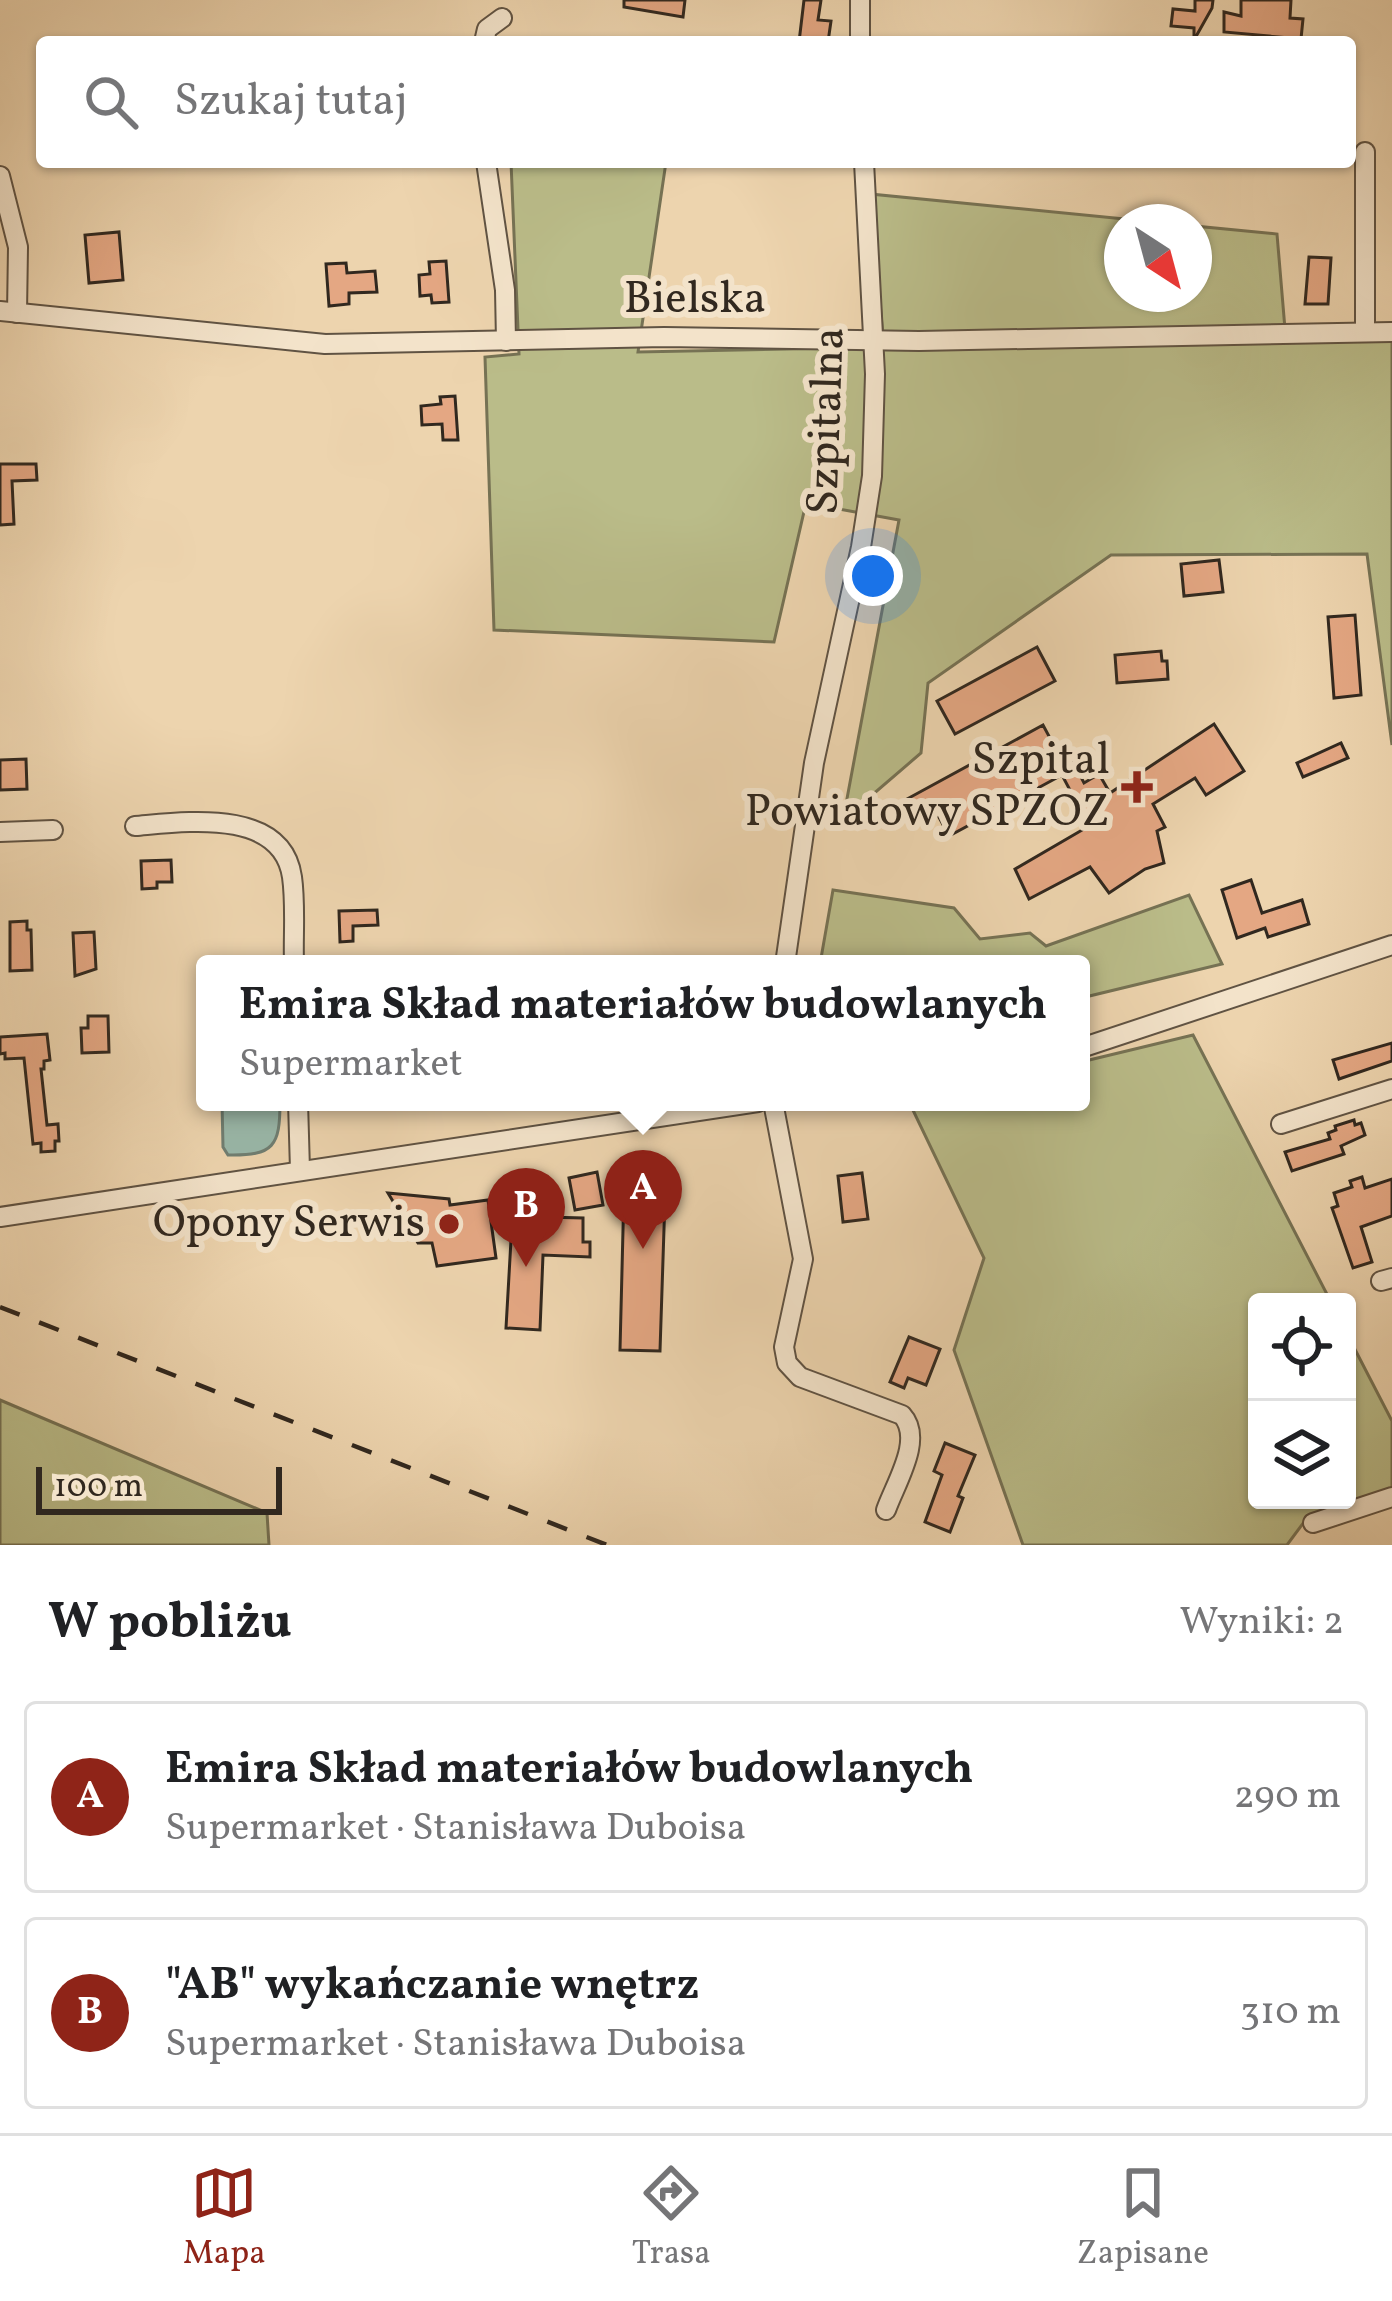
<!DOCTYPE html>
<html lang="pl">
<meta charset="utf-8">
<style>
:root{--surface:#fff;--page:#f2f2f2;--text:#202124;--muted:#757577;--line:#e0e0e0;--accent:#8f2418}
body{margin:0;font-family:Vollkorn,serif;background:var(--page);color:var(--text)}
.controls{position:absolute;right:36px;bottom:36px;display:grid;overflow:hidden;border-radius:12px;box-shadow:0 3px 9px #0004}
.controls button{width:108px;height:108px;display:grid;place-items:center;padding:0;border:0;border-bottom:3px solid var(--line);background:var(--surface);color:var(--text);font:60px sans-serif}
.compass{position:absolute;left:1104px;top:204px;width:108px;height:108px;border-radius:50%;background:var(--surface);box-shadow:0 3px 9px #0004;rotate:144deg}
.scale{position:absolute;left:36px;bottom:30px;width:246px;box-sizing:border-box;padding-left:12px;border:6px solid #31281f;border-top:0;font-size:33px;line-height:42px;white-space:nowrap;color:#31281f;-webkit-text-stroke:9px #f3e3ca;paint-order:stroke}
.you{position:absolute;left:873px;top:576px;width:42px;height:42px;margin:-30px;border:9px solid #fff;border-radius:50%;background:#1a73e8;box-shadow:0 0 0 18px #1a73e833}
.badge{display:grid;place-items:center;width:78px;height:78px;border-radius:50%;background:var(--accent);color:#fff;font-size:39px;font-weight:700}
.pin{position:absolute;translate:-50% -99px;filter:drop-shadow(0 3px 6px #0008)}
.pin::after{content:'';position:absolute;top:63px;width:42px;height:36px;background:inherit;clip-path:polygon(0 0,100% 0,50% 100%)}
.popup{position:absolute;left:196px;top:955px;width:894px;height:156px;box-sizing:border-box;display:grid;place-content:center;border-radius:12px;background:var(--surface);filter:drop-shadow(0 3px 9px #0005);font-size:39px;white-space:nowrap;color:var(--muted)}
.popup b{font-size:45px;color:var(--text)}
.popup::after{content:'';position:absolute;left:50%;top:100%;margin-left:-24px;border:24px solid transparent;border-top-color:var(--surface)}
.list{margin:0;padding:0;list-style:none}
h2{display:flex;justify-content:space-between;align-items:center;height:156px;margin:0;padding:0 48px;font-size:51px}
h2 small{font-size:39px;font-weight:400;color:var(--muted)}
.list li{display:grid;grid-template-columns:78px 1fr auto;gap:36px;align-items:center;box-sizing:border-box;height:192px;margin:0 24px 24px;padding:0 24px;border:3px solid var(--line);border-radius:12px}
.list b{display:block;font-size:45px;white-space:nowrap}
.list p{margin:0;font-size:39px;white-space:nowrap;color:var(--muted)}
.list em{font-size:39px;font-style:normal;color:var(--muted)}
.icon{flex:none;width:66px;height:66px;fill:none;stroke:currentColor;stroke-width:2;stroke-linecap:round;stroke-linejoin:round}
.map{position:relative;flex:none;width:1392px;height:1545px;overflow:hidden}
.search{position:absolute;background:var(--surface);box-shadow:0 3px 9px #0004;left:36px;right:36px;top:36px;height:132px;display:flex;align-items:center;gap:30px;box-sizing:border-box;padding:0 42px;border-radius:12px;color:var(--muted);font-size:45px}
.sheet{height:588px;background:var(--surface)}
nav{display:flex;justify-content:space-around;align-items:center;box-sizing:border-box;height:168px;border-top:3px solid var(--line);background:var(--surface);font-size:33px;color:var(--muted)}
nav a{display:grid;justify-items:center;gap:6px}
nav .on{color:var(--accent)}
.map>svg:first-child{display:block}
</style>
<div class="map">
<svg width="1392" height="1545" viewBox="0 0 1392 1545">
<rect width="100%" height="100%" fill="#edd4ae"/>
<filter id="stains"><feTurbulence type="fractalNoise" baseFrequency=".00167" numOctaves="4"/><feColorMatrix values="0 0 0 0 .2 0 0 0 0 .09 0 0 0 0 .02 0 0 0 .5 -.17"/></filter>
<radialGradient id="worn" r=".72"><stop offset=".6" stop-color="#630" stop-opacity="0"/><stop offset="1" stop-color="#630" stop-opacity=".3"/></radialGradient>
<!-- green -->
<g fill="#babc89" stroke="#767254" stroke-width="3">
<path d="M511,162H666L638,352L884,347L870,194L1155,222H1122V294H1194V226L1277,234L1286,341L1392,339V745L1367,554L1111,555L928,683L921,753L843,820L899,520L806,503L774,642L494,630L485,357L519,354Z"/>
<path d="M833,890L954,908L980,939L1030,933L1046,946L1189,895L1222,964L1081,998V964H820Z"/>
<path d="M1193,1035L1331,1302H1257V1500H1347V1334L1392,1421V1496L1304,1522L1287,1545H1023L954,1350L984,1258L910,1104L1081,1102V1062Z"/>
<path d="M0,1400L267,1513L269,1545H0Z"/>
</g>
<!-- water -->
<path fill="#99b8aa" stroke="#6f7e72" stroke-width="3" d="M222,1102H280C280,1146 274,1156 228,1155L223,1147Z"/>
<!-- building -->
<g fill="#e4a783" stroke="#31281f" stroke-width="3">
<path d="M624,0H685L683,17L624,7Z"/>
<path d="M804,0H821L818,20L831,21L828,42H799Z"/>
<path d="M1195,0H1213L1212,8L1194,40V28L1171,26L1173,9L1195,11Z"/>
<path d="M1241,0H1291L1290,18L1303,19L1301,39L1224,32V12L1241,16Z"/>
<path d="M119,232L123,280L89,283L85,235Z"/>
<path d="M1309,257L1331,258L1328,304H1305Z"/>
<path d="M446,261L449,302L432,303L431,295L420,296L419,275L430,274L429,262Z"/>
<path d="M346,263L347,273L375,271L377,292L349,293V304L329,306L326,264Z"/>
<path d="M455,396L458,440H443L442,424L422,425L421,406L441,404L440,397Z"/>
<path d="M0,464H36L37,480L12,481L14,524L0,525Z"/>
<path d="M1219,560L1223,592L1184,596L1181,564Z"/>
<path d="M1355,615L1361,695L1334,698L1328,617Z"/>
<path d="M1037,647L1055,681L955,734L937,701Z"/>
<path d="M1161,651L1162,661H1167L1168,679L1117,683L1115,655Z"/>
<path d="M1214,724L1244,771L1206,795L1195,778L1153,804L1165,827L1157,831L1164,863L1145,869L1109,893L1090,867L1029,899L1015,869L1089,826L1062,775L949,836L934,808L917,818L907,799L1043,725L1059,755L1067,750L1084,783L1099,774L1110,793Z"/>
<path d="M1341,743L1348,758L1303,777L1297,763Z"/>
<path d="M26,759L27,789L0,790V760Z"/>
<path d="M171,860L172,882H157V888L142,889L141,861Z"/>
<path d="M1251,880L1262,913L1302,900L1309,924L1268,937L1265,928L1237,938L1222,890Z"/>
<path d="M377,910L378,925L353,926V941L340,942L339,911Z"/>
<path d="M27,921V930H31L32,970L10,971V922Z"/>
<path d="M94,932L96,969L75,976L73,933Z"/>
<path d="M88,1016H108L109,1052L82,1053L81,1028H88Z"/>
<path d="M47,1034L50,1060L44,1061V1069H41L47,1125L58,1124L59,1141H55V1151L41,1152V1143L33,1144L24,1058L5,1059V1053L0,1054V1037Z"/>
<path d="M1392,1043V1061L1339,1079L1333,1060Z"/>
<path d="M1354,1120L1355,1125L1361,1123L1365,1135L1341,1146L1344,1154L1292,1171L1285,1152L1330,1139L1328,1133L1336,1130L1335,1126Z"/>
<path d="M597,1172L603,1205L575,1210L569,1178Z"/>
<path d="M862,1173L868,1219L843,1222L838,1176Z"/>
<path d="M1362,1177L1365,1188L1392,1179V1216L1361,1227L1372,1262L1353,1268L1332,1208L1338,1206L1334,1193L1352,1187L1350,1181Z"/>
<path d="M624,1190H656L665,1198L660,1351L620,1350Z"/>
<path d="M388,1193L449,1199L450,1205L488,1200L496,1258L437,1266L432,1243H418Z"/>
<path d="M513,1205L545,1207V1217L583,1218V1242H590V1257L543,1255L540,1330L506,1328Z"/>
<path d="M909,1337L940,1349L926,1385L908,1378L904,1388L890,1382Z"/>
<path d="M945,1443L975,1455L958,1496L963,1498L950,1532L925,1522L942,1475L934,1471Z"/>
</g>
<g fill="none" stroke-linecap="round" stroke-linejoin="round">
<defs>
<g id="minor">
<path d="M484,42L487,29L502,18"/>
<path d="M860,42V0"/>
<path d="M486,162L505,290L506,341"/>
<path d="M0,176L18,247L17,313"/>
<path d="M0,311L325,344L664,337L919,341L1392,332"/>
<path d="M1365,332V152"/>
<path d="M135,826C183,822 282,807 292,877C296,905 293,936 294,964"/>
<path d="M0,832L53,830"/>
<path d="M785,964L814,763L861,547L872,476L875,374L864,162"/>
<path d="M1081,1048L1392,945"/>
<path d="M298,1102L300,1170"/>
<path d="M773,1102L803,1259L784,1347L787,1363L800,1377L902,1415C924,1439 896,1482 886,1510"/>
<path d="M1281,1124L1392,1089"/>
<path d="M0,1217L758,1102"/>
<path d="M1381,1281L1392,1278"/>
<path d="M1313,1523L1392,1497"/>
</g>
</defs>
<!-- minor casing -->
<use href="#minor" stroke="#605343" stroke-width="22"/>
<!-- minor -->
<use href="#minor" stroke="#f3e3ca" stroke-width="18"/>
<!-- rail -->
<path stroke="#31281f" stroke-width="4.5" stroke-dasharray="21 21" stroke-linecap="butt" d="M0,1307L607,1545"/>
</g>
<!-- markers -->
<g fill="#8f2418" stroke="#f3e3ca" stroke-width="4.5">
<path d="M1131 769h12v12h12v12h-12v12h-12v-12h-12v-12h12z"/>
<circle cx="449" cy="1224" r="12"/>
</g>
<g text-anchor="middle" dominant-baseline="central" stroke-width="12" stroke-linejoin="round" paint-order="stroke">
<!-- street labels -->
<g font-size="45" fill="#31281f" stroke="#f3e3ca">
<text x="695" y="300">Bielska</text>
<text transform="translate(828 421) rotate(-88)">Szpitalna</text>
</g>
<!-- poi labels -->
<g font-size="45" fill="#31281f" stroke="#f3e3ca" text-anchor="end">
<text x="1110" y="761">Szpital<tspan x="1110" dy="52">Powiatowy SPZOZ</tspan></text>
<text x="425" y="1224">Opony Serwis</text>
</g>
</g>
<rect width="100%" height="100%" filter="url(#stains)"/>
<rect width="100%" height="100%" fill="url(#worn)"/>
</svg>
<div class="controls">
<button><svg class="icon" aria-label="locate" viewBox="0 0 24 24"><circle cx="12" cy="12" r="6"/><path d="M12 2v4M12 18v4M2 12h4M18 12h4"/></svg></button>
<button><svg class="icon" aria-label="layers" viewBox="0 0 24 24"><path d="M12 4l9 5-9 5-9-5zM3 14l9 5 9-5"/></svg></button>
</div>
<svg class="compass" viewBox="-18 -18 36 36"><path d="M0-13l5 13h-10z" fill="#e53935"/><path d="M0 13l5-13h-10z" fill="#757577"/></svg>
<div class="scale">100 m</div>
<div class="you"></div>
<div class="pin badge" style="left:643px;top:1249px">A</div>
<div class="popup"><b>Emira Skład materiałów budowlanych</b>Supermarket</div>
<div class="pin badge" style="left:526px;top:1267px">B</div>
<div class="search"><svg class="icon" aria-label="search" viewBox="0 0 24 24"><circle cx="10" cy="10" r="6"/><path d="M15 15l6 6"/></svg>Szukaj tutaj</div>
</div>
<section class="sheet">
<h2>W pobliżu<small>Wyniki: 2</small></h2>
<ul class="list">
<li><span class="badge">A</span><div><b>Emira Skład materiałów budowlanych</b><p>Supermarket · Stanisława Duboisa</p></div><em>290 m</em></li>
<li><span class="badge">B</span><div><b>&quot;AB&quot; wykańczanie wnętrz</b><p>Supermarket · Stanisława Duboisa</p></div><em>310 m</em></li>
</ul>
</section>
<nav>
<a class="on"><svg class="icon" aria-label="map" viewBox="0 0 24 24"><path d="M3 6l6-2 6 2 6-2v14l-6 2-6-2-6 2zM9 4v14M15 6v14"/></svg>Mapa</a>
<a><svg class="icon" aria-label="directions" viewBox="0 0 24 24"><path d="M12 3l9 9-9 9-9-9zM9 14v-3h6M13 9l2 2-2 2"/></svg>Trasa</a>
<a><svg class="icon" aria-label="saved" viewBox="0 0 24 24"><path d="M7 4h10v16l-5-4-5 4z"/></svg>Zapisane</a>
</nav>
